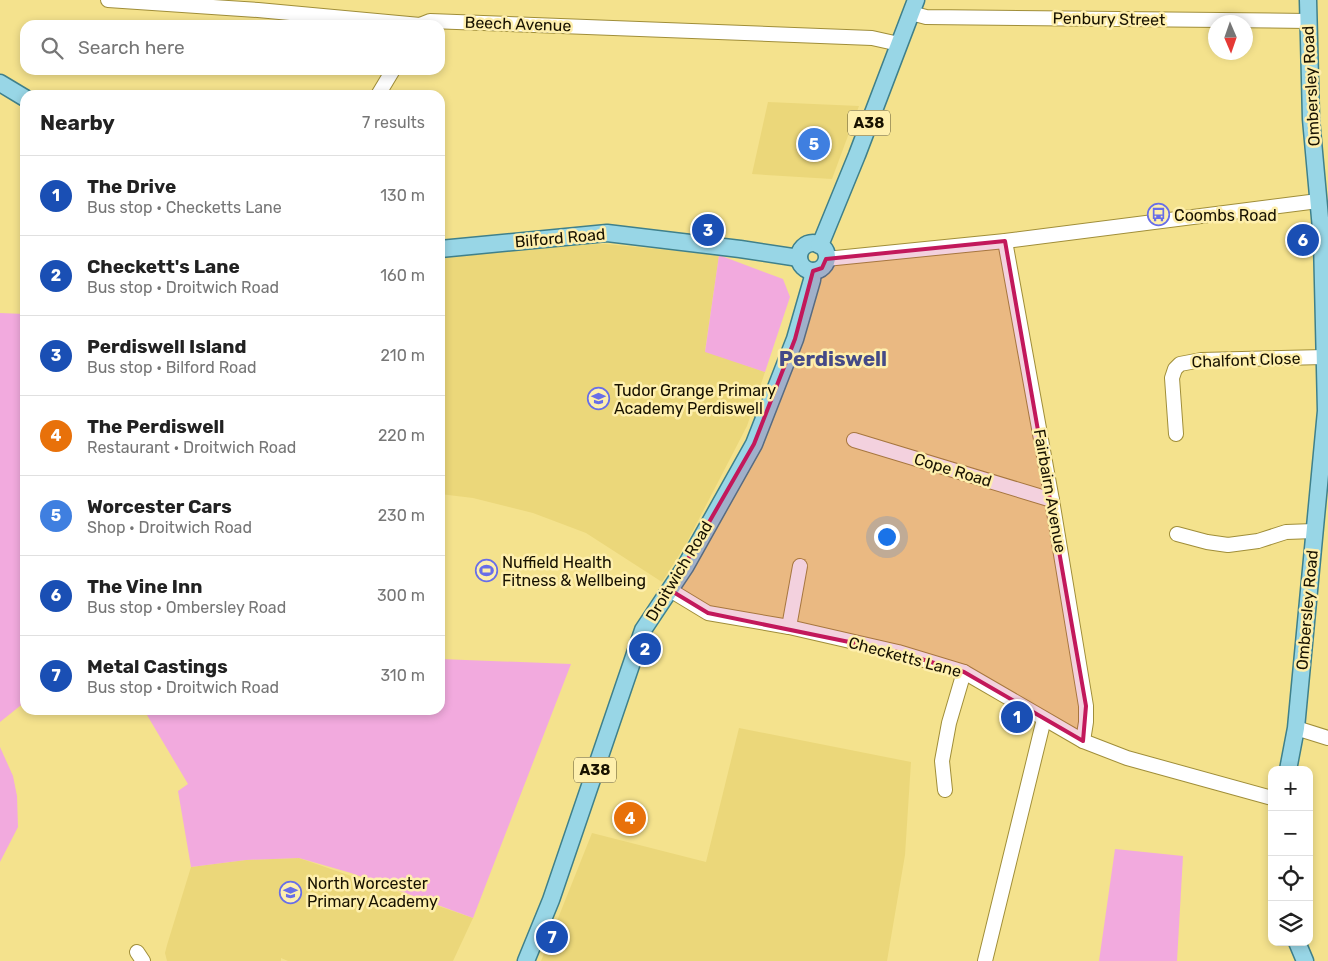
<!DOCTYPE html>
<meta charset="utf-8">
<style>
:root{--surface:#fff;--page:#f2f2f2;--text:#222;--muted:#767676;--line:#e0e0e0;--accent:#1a73e8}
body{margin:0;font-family:Rubik,sans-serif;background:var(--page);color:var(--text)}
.controls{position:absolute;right:15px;bottom:15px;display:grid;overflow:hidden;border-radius:10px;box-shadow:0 2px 8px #0003}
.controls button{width:45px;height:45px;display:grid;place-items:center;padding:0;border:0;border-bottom:1px solid var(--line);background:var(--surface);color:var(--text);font:25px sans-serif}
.compass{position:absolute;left:1208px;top:15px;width:45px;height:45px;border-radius:50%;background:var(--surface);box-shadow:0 2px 8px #0003;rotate:178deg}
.you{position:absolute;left:886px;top:536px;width:18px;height:18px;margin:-12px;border:4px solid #fff;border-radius:50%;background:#1a73e8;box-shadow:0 0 0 8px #1a73e833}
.badge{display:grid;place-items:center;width:32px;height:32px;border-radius:50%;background:var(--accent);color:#fff;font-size:16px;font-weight:700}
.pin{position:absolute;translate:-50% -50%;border:2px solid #fff;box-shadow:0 1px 5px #0006}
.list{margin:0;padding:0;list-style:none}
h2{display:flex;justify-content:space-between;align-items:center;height:65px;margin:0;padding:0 20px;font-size:21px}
h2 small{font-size:16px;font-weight:400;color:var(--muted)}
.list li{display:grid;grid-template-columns:32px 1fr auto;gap:15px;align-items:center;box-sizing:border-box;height:80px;padding:0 20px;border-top:1px solid var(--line)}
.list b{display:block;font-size:19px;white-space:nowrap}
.list p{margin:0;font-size:16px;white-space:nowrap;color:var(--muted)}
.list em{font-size:16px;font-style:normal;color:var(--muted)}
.icon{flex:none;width:28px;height:28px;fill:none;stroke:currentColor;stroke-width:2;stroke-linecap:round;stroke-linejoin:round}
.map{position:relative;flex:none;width:1328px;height:961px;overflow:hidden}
.search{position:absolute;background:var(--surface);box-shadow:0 2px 8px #0003;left:20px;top:20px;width:425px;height:55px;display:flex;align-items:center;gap:12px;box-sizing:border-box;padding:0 18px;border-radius:15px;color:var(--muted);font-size:19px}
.panel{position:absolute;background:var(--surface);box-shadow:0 2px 8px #0003;left:20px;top:90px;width:425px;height:625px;border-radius:15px}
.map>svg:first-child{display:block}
</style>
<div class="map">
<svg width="1328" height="961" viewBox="0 0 1328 961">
<rect width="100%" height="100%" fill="#f4e28d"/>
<!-- built -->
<g fill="#ebd77a">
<path d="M768,102L859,106L832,179L752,174Z"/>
<path d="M605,244L719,255L705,351L765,372L747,426L686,544L662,582L586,533L533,513L473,498L440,494V258L565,245Z"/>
<path d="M739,728L911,762L905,855L887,961H541L592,833L706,862Z"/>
<path d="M299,858L473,918L453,961H288L281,958V961H167L165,953L167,945L191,867L246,860Z"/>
</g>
<!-- green -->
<g fill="#f2aade">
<path d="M719,255L783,279L790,297L765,372L705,352Z"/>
<path d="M0,313L25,314V702L0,722Z"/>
<path d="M440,659L571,664L473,918L351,873L299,858L246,860L191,867L178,791L188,784L144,710H440Z"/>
<path d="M0,747L13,776L17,796L18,827L0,862Z"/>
<path d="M1115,849L1183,856L1177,961H1099Z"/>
</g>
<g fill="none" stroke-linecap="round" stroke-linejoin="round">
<defs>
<g id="minor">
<path d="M108,0L258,10L420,25L430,21L872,38L899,44"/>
<path d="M911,13L926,17L1308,21"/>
<path d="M378,95L393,70"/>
<path d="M1005,241L1052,500L1086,706V722L1083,741"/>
<path d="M826,259L1005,241L1318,201"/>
<path d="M1176,434L1172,378L1175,369L1180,364L1201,360L1325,357"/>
<path d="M854,440L1052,500"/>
<path d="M1177,534L1207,542L1228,545L1258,541L1286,532L1314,531"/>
<path d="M670,590L708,613L789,627L898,652L964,672L1083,741L1127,758L1272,798"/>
<path d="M789,627L800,566"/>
<path d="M1296,728L1328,738"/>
<path d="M945,790L942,761L949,723L964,672"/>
<path d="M137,952L143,961"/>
<path d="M985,961L1044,719"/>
</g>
<g id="major">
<path d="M0,83L25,98"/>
<circle cx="813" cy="257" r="14"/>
<path d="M819,245L823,238L857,155L916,0"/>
<path d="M440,249L607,233L740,249L799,258"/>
<path d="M1288,770L1296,728L1326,411L1322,240L1311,119L1308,0"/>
<path d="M1297,942L1305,961"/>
<path d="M526,961L551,900L643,630L685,567L754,444L795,339L812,280L813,271"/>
</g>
</defs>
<!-- minor casing -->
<use href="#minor" stroke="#a08e39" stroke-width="16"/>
<!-- major casing -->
<use href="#major" stroke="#3f808b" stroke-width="19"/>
<!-- minor -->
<use href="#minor" stroke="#fff" stroke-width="14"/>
<!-- major -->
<use href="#major" stroke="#98d6e6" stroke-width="16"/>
</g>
<!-- marked area -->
<path fill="#c2185b" fill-opacity="0.2" stroke="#c2185b" stroke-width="4" stroke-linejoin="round" d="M1005,241L1086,706L1083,741L964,672L898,652L708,613L670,590L754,444L795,339L813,271L822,268L826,259Z"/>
<!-- icons -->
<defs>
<symbol id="bus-ring" viewBox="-11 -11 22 22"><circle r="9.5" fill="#feefad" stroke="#686ee8" stroke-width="1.5"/><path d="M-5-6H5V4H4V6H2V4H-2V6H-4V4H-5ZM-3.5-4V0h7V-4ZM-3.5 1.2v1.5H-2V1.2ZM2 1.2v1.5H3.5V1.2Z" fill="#686ee8"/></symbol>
<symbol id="school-ring" viewBox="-11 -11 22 22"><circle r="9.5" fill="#feefad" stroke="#686ee8" stroke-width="1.5"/><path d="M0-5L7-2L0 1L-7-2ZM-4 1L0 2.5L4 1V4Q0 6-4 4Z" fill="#686ee8"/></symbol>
<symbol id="stadium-ring" viewBox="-11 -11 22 22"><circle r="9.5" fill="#feefad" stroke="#686ee8" stroke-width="1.5"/><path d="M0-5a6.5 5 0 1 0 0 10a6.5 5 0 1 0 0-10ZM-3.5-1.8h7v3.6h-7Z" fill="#686ee8"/></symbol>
</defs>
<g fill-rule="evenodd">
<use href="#bus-ring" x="1146" y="202" width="25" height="25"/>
<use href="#school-ring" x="586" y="386" width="25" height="25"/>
<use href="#stadium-ring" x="474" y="558" width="25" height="25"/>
<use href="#school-ring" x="278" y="880" width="25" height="25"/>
</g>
<g text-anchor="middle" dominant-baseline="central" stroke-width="5" stroke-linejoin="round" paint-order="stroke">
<!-- shield labels -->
<g fill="#feefad" stroke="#5d5434" stroke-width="1">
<rect x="848" y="110.5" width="42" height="25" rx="4"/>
<rect x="574" y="757.5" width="42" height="25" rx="4"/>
</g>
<g font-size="15" font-weight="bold" fill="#181200">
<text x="869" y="123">A38</text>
<text x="595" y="770">A38</text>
</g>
<!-- street labels -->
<g font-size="16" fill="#181200" stroke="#feefad">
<text transform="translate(1109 19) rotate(1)">Penbury Street</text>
<text transform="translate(518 24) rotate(2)">Beech Avenue</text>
<text transform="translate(1311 86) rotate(-93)">Ombersley Road</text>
<text transform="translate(560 238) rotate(-5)">Bilford Road</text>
<text transform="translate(1246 360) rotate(-2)">Chalfont Close</text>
<text transform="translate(953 470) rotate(17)">Cope Road</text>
<text transform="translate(1050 491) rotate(80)">Fairbairn Avenue</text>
<text transform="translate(679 571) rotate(-59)">Droitwich Road</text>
<text transform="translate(1307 610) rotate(-85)">Ombersley Road</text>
<text transform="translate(905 657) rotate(15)">Checketts Lane</text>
</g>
<!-- poi labels -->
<g font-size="16" fill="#181200" stroke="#feefad" text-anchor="start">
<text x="1174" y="215">Coombs Road</text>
<text x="614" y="390">Tudor Grange Primary<tspan x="614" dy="18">Academy Perdiswell</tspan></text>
<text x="502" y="562">Nuffield Health<tspan x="502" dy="18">Fitness &amp; Wellbeing</tspan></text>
<text x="307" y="883">North Worcester<tspan x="307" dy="18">Primary Academy</tspan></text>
</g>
<!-- district labels -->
<g font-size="21" font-weight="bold" fill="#444a87" stroke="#feefad">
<text x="833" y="358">Perdiswell</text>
</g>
</g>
</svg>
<div class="controls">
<button>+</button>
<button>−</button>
<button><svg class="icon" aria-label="locate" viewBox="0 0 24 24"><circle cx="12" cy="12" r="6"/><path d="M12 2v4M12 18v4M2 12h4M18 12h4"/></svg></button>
<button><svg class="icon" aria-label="layers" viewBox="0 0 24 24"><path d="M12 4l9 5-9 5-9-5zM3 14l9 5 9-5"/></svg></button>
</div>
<svg class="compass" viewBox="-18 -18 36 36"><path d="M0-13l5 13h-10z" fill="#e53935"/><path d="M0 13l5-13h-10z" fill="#767676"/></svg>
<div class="you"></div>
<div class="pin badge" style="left:1017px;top:717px;background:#1a4fb4">1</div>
<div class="pin badge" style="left:645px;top:649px;background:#1a4fb4">2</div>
<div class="pin badge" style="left:708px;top:230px;background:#1a4fb4">3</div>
<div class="pin badge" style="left:630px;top:818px;background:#e8710a">4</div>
<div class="pin badge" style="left:814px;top:144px;background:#3f7fe0">5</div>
<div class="pin badge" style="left:1303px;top:240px;background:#1a4fb4">6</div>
<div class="pin badge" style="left:552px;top:937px;background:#1a4fb4">7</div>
<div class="search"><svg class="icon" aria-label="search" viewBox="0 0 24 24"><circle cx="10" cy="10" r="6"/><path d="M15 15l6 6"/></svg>Search here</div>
<section class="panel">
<h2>Nearby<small>7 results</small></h2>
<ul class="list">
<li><span class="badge" style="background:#1a4fb4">1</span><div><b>The Drive</b><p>Bus stop · Checketts Lane</p></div><em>130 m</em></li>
<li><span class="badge" style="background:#1a4fb4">2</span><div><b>Checkett's Lane</b><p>Bus stop · Droitwich Road</p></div><em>160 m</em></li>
<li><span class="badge" style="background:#1a4fb4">3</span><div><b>Perdiswell Island</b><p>Bus stop · Bilford Road</p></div><em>210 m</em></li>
<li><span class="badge" style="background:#e8710a">4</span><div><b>The Perdiswell</b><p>Restaurant · Droitwich Road</p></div><em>220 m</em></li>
<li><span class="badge" style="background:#3f7fe0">5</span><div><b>Worcester Cars</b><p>Shop · Droitwich Road</p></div><em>230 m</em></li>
<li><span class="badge" style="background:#1a4fb4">6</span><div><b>The Vine Inn</b><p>Bus stop · Ombersley Road</p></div><em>300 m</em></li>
<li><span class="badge" style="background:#1a4fb4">7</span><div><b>Metal Castings</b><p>Bus stop · Droitwich Road</p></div><em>310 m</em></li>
</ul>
</section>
</div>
